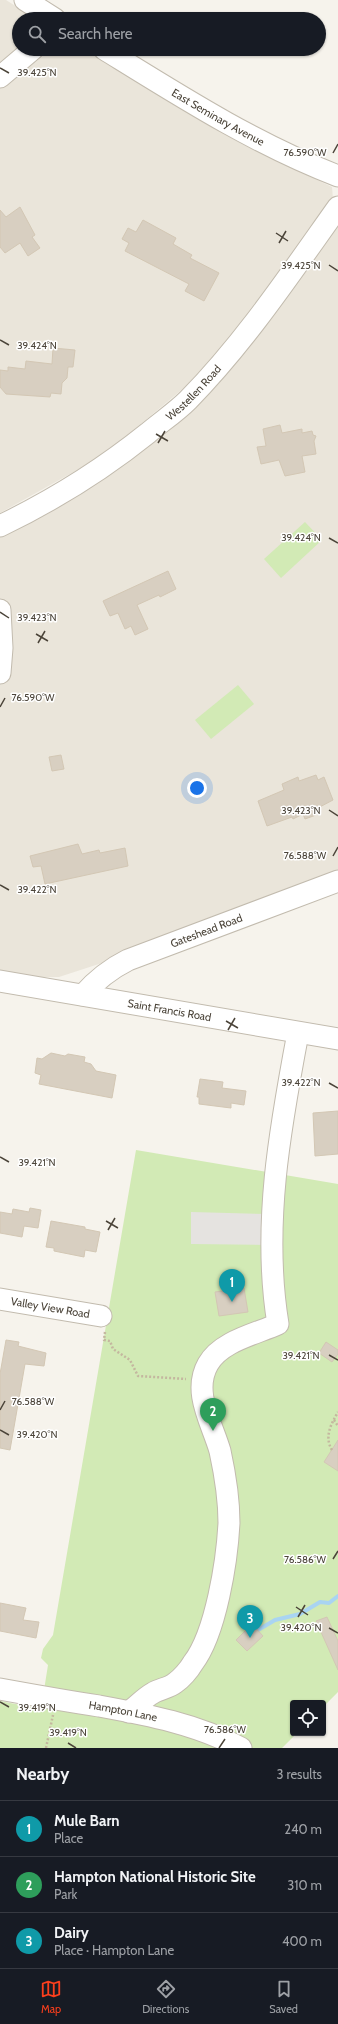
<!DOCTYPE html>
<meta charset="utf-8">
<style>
:root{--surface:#171b24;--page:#20242c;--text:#f1f3f6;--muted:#9ea1a6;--line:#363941;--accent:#fc3f1d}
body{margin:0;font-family:Cabin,sans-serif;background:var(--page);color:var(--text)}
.controls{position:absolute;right:12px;bottom:12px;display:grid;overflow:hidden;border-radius:4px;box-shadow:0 1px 3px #0004}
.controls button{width:36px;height:36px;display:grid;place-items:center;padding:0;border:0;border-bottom:1px solid var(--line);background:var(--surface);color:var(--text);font:20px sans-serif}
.you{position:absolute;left:197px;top:788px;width:14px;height:14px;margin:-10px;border:3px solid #fff;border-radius:50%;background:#1a73e8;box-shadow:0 0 0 6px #1a73e833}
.badge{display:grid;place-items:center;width:26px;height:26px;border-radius:50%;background:var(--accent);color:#fff;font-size:13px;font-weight:700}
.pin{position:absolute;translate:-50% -33px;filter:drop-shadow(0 1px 2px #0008)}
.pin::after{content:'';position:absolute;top:21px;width:14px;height:12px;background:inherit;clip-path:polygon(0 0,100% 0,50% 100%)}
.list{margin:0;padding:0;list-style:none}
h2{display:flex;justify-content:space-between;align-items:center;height:52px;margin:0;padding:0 16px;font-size:17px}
h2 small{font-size:13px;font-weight:400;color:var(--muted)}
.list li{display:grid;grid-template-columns:26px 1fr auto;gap:12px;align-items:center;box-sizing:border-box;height:56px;padding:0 16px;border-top:1px solid var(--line)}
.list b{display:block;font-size:15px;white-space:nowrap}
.list p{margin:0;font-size:13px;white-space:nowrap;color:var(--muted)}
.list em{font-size:13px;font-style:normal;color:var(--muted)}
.icon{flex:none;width:22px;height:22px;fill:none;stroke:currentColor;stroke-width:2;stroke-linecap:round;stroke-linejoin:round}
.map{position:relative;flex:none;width:338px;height:1748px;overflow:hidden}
.search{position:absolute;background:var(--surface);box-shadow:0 1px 3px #0004;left:12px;right:12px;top:12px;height:44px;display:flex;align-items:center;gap:10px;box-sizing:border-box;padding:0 14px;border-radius:22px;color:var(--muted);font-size:15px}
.sheet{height:220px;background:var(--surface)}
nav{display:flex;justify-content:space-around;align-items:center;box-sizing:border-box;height:56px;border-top:1px solid var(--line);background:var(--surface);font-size:11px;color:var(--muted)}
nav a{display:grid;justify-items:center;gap:2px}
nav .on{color:var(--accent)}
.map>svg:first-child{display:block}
</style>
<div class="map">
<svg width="338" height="1748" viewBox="0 0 338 1748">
<rect width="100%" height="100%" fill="#f6f3ec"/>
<!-- residential -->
<g fill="#eae5da">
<path d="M0,0H6L36,19H19V49H83L240,143L332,187L333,199L296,256L204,371L104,455L0,513Z"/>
<path d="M338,222V874L105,962L59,977H39L0,970V533L112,471Z"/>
</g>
<!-- green -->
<g fill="#d2eab5">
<path d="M305,522L322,540L281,578L264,559Z"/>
<path d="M238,685L254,704L211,739L195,720Z"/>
<path d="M136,1150L338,1184V1692L323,1707V1703H293V1733H297L282,1748H0V1701L41,1709L48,1665L41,1658L43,1649L53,1635Z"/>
</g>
<!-- parking -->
<path fill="#e5e3e0" d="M191,1212L268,1214V1245L191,1244Z"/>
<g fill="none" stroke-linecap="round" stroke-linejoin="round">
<!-- stream -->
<path stroke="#a9d4f2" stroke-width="4" d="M258,1630L275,1620L300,1614L320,1602L329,1603L338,1596"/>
</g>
<!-- building -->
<g fill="#d8cfc1" stroke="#d3c7b4">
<path d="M20,207L35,235L32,237L40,248L28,256L20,243L5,253L0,247V210L6,217Z"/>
<path d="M143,220L176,238L173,244L192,255L190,258L219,273L204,301L185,291L189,284L125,251L129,243L122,239L128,228L136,232Z"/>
<path d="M53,348L75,350L73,367H68L67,378L62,383L61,394L51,393L50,397L6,394L0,387V370L8,371V367L25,369L26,361L52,364Z"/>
<path d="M280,425L282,433L302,429V433L312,431L313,435L316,436L314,441L316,454L302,456L305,472L285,476L279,460L261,464L257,447L266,446L263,429Z"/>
<path d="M168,571L176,589L160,597L159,595L137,605L148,629L135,635L131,626L125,629L118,613L110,616L103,601Z"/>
<path d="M61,755L64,769L52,771L49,757Z"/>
<path d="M316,775L318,780L324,777L333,800L314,810L316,815L305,819L303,814L293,819L292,817L267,826L258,801L284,790L282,784L298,777L299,781Z"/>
<path d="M78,844L82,854L99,850L100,853L125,848L128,866L45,884L41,866L33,867L30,856Z"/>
<path d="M51,1053L65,1056L68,1054L85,1057L84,1062L91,1064L96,1071L116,1075L112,1098L39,1084L41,1075L35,1073L37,1058L42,1059Z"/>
<path d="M200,1079L223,1082L222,1088L246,1091L244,1105L231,1103V1108L199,1104V1097H197Z"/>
<path d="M338,1111V1154L315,1156L313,1113Z"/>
<path d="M30,1208L41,1210L38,1228L24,1226L22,1237L0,1233V1212L12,1214L13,1209L29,1212Z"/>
<path d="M51,1221L85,1227V1229L100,1232L96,1252L85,1250L84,1257L54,1251V1248L46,1247Z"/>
<path d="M244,1288L248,1312L219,1316L215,1292Z"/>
<path d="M6,1340L19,1342L18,1346L46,1353L44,1366L25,1364L10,1450L0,1448V1374Z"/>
<path d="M326,1342L338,1350V1354L332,1362L319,1353Z"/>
<path d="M338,1440V1471L324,1462Z"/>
<path d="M0,1603L26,1608L23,1620L39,1622L36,1638L0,1631Z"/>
<path d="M327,1617L338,1641V1670L316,1621Z"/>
<path d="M252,1624L263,1636L247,1651L236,1640Z"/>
</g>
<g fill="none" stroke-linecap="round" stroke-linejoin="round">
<defs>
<g id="minor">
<path d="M25,0L55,19"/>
<path id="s1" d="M104,49C180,96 255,144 338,176"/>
<path d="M0,77L33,49"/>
<path id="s2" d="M0,526C54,500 102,470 148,433C161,422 176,412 188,400C245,342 291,273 338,207"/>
<path d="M0,610L2,648L0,673"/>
<path id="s3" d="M0,981L338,1039"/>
<path id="s4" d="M83,995C97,979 110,969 128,960L338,881"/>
<path id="s5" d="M0,1299L101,1316"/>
<path id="s6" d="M0,1689C33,1695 66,1701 99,1706C148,1715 197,1724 241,1748"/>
<path d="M129,1712C137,1706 144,1698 153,1693C159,1689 169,1688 175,1683C181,1679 189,1670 193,1663C216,1633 227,1561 229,1523C229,1499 225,1474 220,1451C212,1423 192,1392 208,1364C221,1341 256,1334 278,1324C262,1227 280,1128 298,1033"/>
</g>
</defs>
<!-- minor casing -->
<use href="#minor" stroke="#c2bbae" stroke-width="23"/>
<!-- path -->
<g stroke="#c4b79f" stroke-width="2.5" stroke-dasharray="2 2" stroke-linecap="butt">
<path d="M105,1332L104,1340L110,1341L113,1349L130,1360L138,1376L186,1379"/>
<path d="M334,1420L338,1426"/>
<path d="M332,1450C324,1437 331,1424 338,1412"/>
<path d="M46,1748L53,1715"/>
</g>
<!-- minor -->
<use href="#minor" stroke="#fff" stroke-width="21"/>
</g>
<!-- ticks -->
<path fill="none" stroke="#4b4439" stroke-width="1.5" d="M0,68L9,73M333,153L338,144M276,233L288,241M279,243L286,231M329,265L338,271M0,340L9,345M156,434L168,441M158,443L165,431M329,538L338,543M0,612L9,618M36,634L48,641M38,643L45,631M0,707L5,698M329,810L338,816M333,856L338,847M0,885L9,890M226,1021L238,1028M228,1030L235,1018M329,1083L338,1088M0,1157L9,1162M106,1221L118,1228M108,1230L115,1218M329,1355L338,1360M0,1410L5,1401M0,1430L9,1435M333,1559L338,1551M296,1607L308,1615M298,1617L305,1605M329,1628L338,1633M0,1702L9,1707M68,1743L76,1748M219,1748L225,1739"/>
<g text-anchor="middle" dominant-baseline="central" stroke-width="3" stroke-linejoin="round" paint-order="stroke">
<!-- street labels -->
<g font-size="11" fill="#4b4439" stroke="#fff">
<text stroke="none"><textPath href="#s1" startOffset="133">East Seminary Avenue</textPath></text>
<text stroke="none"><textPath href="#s2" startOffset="236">Westellen Road</textPath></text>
<text stroke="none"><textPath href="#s4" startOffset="141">Gateshead Road</textPath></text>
<text stroke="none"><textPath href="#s3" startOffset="172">Saint Francis Road</textPath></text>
<text stroke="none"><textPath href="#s5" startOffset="51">Valley View Road</textPath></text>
<text stroke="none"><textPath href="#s6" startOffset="125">Hampton Lane</textPath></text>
</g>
</g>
<g font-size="10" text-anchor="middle" fill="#4b4439" stroke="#fff" stroke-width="3" stroke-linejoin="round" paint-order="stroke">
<text x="37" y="76">39.425°N</text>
<text x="305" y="156">76.590°W</text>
<text x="301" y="269">39.425°N</text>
<text x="37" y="349">39.424°N</text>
<text x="301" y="541">39.424°N</text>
<text x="37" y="621">39.423°N</text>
<text x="33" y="701">76.590°W</text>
<text x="301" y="814">39.423°N</text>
<text x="305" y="859">76.588°W</text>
<text x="37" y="893">39.422°N</text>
<text x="301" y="1086">39.422°N</text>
<text x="37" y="1166">39.421°N</text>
<text x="301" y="1359">39.421°N</text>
<text x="33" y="1405">76.588°W</text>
<text x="37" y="1438">39.420°N</text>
<text x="305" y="1563">76.586°W</text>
<text x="301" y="1631">39.420°N</text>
<text x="37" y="1711">39.419°N</text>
<text x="225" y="1733">76.586°W</text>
<text x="68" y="1736">39.419°N</text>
</g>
</svg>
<div class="controls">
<button><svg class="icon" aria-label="locate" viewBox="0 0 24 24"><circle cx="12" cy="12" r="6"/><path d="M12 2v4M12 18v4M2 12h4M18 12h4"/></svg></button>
</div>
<div class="you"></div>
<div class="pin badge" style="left:232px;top:1302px;background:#0f9aa8">1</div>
<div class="pin badge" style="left:213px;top:1431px;background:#2e9e5b">2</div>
<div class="pin badge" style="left:250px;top:1638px;background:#0f9aa8">3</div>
<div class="search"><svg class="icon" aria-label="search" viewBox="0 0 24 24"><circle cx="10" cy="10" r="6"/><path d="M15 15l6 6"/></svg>Search here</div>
</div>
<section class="sheet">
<h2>Nearby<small>3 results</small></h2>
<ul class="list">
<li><span class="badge" style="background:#0f9aa8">1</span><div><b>Mule Barn</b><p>Place</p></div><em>240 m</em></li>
<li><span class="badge" style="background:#2e9e5b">2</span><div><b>Hampton National Historic Site</b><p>Park</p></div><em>310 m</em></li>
<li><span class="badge" style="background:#0f9aa8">3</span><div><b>Dairy</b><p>Place · Hampton Lane</p></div><em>400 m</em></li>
</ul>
</section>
<nav>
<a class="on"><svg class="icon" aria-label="map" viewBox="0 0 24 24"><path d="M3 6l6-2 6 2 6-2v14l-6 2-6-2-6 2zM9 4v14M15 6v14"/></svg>Map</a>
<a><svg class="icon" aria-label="directions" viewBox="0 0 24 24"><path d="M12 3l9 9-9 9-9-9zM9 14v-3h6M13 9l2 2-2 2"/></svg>Directions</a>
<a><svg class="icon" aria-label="saved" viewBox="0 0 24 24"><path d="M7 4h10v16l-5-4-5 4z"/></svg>Saved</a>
</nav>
